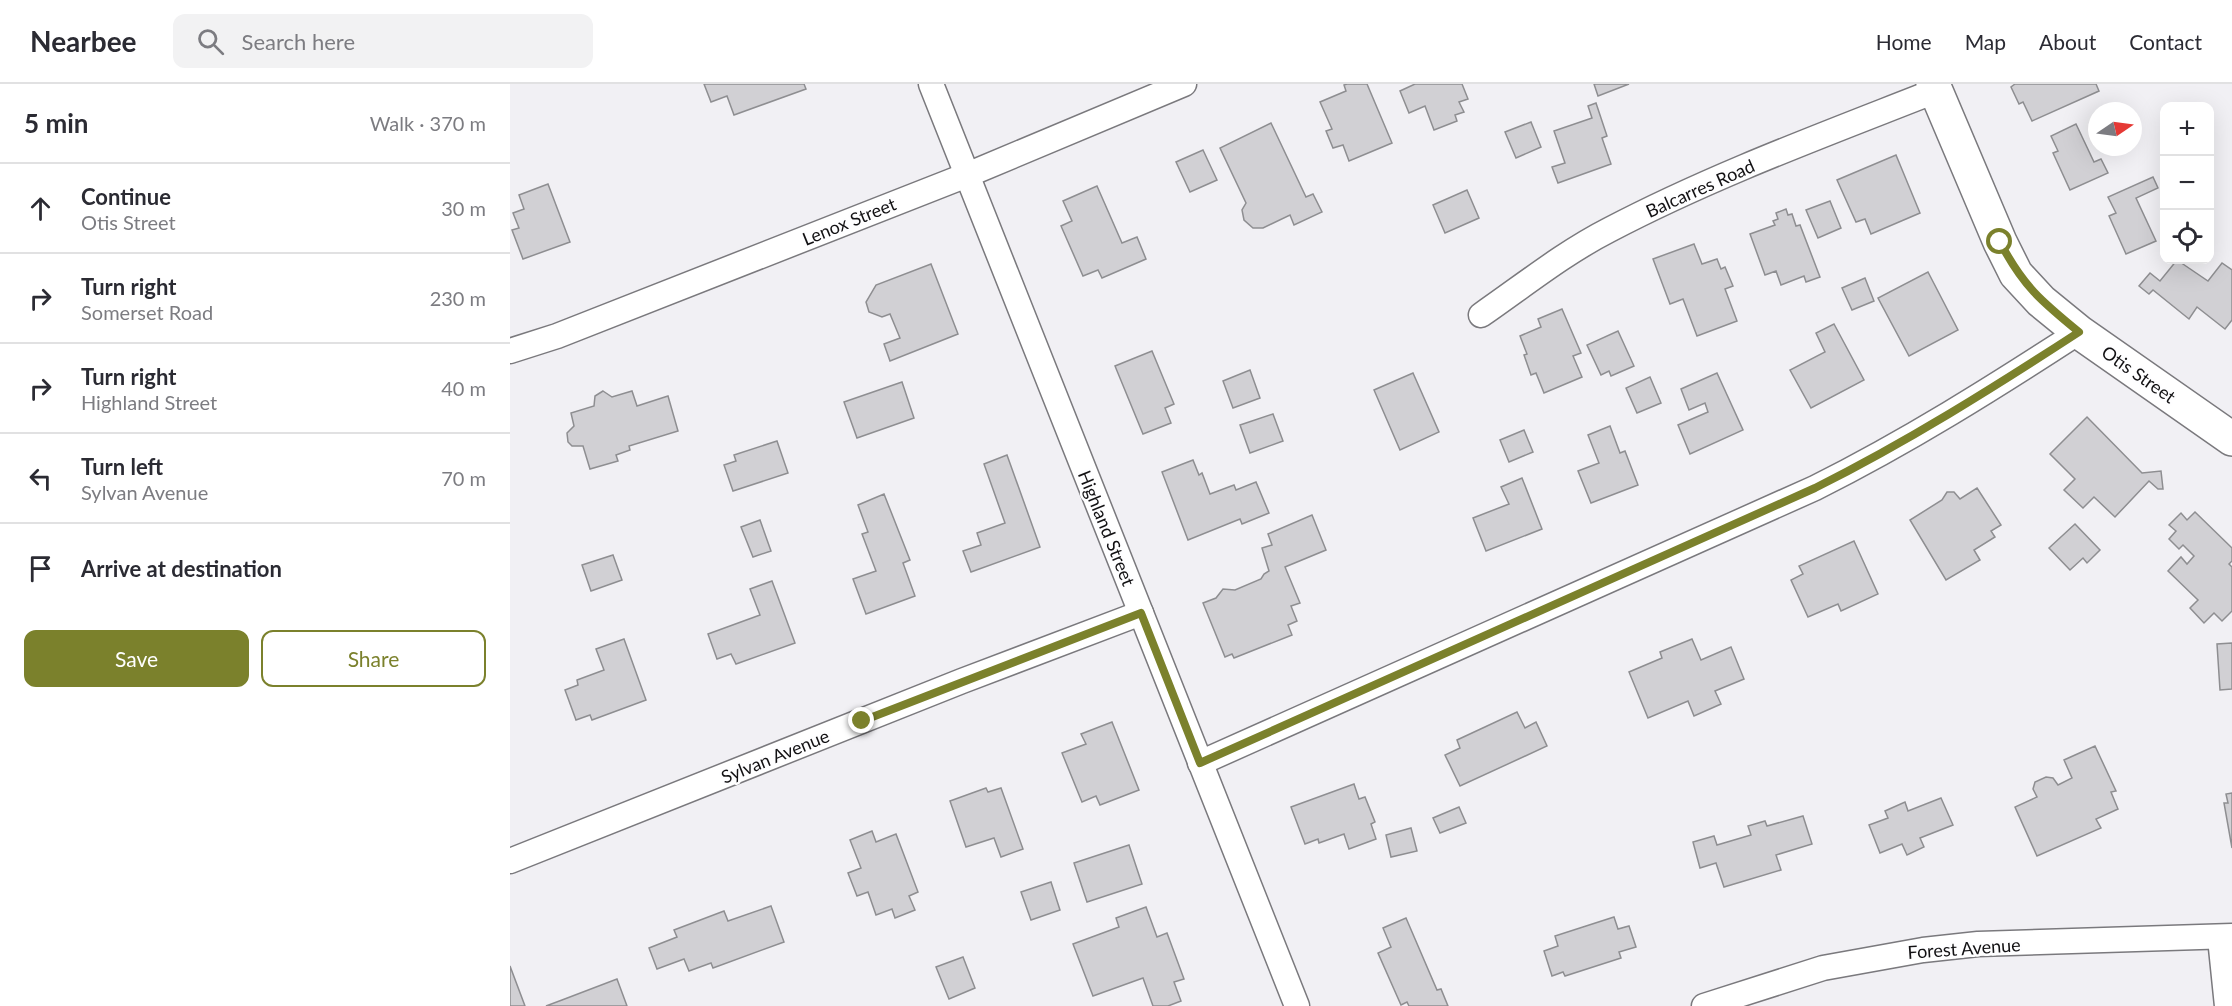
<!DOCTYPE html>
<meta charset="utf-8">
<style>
:root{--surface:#fff;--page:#f2f2f3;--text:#2b2b33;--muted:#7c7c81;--line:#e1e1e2;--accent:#7b812c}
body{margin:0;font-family:Lato,sans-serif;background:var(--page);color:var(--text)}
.controls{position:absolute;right:18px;top:18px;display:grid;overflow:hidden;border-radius:12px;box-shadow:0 6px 24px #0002}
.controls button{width:54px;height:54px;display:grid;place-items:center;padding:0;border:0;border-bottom:2px solid var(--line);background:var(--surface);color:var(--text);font:30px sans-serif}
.compass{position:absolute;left:1578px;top:18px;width:54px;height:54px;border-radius:50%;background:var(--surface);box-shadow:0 6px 24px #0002;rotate:77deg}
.stop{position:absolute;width:18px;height:18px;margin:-14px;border:4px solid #7b812c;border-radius:50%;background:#fff}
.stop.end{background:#7b812c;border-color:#fff;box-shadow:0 2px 6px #0008}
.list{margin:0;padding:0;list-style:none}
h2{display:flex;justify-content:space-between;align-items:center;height:78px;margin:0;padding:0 24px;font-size:26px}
h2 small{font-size:20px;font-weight:400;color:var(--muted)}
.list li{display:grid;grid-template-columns:39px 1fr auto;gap:18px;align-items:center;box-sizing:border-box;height:90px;padding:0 24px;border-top:2px solid var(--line)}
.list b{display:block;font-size:22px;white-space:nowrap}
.list p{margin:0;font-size:20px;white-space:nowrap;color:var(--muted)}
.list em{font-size:20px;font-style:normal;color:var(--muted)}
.actions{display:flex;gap:12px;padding:18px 24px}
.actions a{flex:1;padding:14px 0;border:2px solid var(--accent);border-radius:12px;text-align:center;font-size:21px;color:var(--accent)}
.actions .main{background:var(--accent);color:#fff}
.icon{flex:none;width:33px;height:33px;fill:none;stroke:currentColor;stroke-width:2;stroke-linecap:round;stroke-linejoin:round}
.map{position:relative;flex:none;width:1722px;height:922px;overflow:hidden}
header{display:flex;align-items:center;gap:36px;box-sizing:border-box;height:84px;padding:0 30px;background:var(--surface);border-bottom:2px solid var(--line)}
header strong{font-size:28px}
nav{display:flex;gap:33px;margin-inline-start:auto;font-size:21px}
.search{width:420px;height:54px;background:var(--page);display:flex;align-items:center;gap:15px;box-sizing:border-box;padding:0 21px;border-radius:12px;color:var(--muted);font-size:22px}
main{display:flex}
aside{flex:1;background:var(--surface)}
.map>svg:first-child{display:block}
</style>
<header>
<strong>Nearbee</strong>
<div class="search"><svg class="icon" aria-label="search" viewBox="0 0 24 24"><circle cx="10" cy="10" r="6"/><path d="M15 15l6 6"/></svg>Search here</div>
<nav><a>Home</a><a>Map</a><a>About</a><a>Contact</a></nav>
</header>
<main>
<aside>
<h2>5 min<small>Walk · 370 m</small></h2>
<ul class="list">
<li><svg class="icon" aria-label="ahead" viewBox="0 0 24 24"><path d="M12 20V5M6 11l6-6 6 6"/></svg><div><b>Continue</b><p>Otis Street</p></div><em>30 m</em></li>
<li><svg class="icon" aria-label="right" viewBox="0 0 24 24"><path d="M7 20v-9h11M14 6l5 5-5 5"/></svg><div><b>Turn right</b><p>Somerset Road</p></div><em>230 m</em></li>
<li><svg class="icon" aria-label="right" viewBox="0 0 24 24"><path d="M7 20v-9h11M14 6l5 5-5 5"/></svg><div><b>Turn right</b><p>Highland Street</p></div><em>40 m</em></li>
<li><svg class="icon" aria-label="left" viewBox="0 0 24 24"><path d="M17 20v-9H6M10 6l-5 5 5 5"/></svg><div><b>Turn left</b><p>Sylvan Avenue</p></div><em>70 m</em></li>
<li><svg class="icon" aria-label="arrive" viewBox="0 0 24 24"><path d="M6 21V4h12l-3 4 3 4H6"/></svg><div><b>Arrive at destination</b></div></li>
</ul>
<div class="actions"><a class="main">Save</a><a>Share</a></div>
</aside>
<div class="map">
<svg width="1722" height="922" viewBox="0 0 1722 922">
<rect width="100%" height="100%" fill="#f1f0f4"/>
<!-- building -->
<g fill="#d1d0d4" stroke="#8e8e91" stroke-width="1.5">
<path d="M194,0H294L296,5L224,31L217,12L201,18Z"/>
<path d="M837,0H857L882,59L839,77L833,61L823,64L816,47L822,45L810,18L836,7L834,1Z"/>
<path d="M905,0H952L958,15L949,18L954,28L945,31L947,37L924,46L915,22L899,29L890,7Z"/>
<path d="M1084,0H1119L1088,12Z"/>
<path d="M1505,0H1586L1589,7L1522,37L1513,18L1509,20L1501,3Z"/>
<path d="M1086,19L1097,52L1092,54L1101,80L1048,99L1042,83L1055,79L1044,47L1082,34L1078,22Z"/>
<path d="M1021,38L1031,63L1006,74L995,48Z"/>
<path d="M761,39L796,113L803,110L812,128L784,141L780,131L753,144H743L734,136L732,126L736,119L710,64Z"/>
<path d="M1566,40L1584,78L1591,75L1598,89L1560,106L1543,69L1548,67L1541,52Z"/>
<path d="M693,66L707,96L680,108L666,78Z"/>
<path d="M1386,71L1410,129L1361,150L1355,135L1346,138L1327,96Z"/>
<path d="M1643,93L1648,104L1626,114L1646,157L1616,170L1599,132L1606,129L1598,113Z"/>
<path d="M38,100L60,158L13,175L2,146L9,144L3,129L14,125L9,111Z"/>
<path d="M587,102L612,159L627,153L636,175L592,194L588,186L573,192L551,142L562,137L553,117Z"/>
<path d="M957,106L969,134L935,149L923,121Z"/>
<path d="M1320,117L1331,144L1308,154L1296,126Z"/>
<path d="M1276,125L1278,131L1282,130L1286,142L1290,141L1310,193L1296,198L1294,192L1271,201L1266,187L1255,191L1240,150L1265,141L1263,137L1268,135L1266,129Z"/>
<path d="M1184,160L1192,180L1207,175L1211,185L1215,183L1223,202L1215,205L1227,237L1187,252L1173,215L1160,220L1143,175Z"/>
<path d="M1667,176L1698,197L1712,179L1722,186V236L1715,245L1687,223L1679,235L1643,206L1639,210L1629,202L1640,189L1650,197Z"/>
<path d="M421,180L448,250L380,277L374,260L390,254L380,230L372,233L359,228L356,218L366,201Z"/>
<path d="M1418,188L1448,246L1399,272L1368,214Z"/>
<path d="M1355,194L1364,217L1342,226L1332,204Z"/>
<path d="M1052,225L1071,269L1063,272L1072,293L1034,309L1026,289L1021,291L1014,271L1017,270L1010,252L1031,243L1028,235Z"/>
<path d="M1324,240L1354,296L1301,324L1280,286L1315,268L1306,249Z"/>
<path d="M1108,247L1124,282L1101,292L1099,287L1091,291L1077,261Z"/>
<path d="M642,267L664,320L655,324L661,339L633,350L605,282Z"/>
<path d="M740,286L750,314L723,324L713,297Z"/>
<path d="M903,289L929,348L890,366L864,306Z"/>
<path d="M1207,289L1233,346L1180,370L1168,341L1198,328L1195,319L1179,326L1171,305Z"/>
<path d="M1140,293L1151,319L1127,329L1116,304Z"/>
<path d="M392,298L404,334L347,354L334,318Z"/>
<path d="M93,307L102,313L122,307L127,322L158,312L168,347L119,362L120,366L106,371L108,377L80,385L73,362H62L58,358L57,349L64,342L61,329L84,322L85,312Z"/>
<path d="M763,330L773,357L740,369L730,341Z"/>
<path d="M1577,333L1632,389L1651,387L1653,405H1648L1639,397L1605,433L1584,413L1573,424L1554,406L1565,395L1540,370Z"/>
<path d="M1100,342L1110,369L1115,367L1128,401L1081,419L1068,387L1089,379L1078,351Z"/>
<path d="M1014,346L1023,368L999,378L990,356Z"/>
<path d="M267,357L278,389L223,407L214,381L226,377L224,371Z"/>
<path d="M497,371L530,463L461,488L453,467L471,461L467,449L495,439L474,380Z"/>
<path d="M683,376L689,391L692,389L700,410L724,401L726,406L746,398L759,429L732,440L730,435L678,456L652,388Z"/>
<path d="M1012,394L1032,445L976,467L963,434L999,420L991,403Z"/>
<path d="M1467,404L1491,441L1481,447L1485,453L1464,466L1470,476L1436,496L1400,436L1432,416L1437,408H1444L1450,415Z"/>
<path d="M374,410L400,476L393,479L405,512L356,530L343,495L366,487L352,450L358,448L348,421Z"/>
<path d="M1685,428L1722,464V477L1719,480L1722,483V527L1712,537L1704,529L1694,539L1680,524L1688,516L1658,487L1671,473L1677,480L1684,472L1673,461L1669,465L1659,455L1666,447L1659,441L1671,429L1677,436Z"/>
<path d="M802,431L816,466L775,483L790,519L781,522L787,537L778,541L782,551L724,574L722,570L715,573L693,519L706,514L713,505L725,506L751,495L754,490L759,487L752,464L762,461L758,450Z"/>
<path d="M250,436L261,467L243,473L231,443Z"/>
<path d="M1565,440L1590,466L1577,479L1573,474L1560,486L1539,464Z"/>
<path d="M1344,457L1368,510L1331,527L1328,520L1298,533L1281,496L1293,490L1289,482Z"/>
<path d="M103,471L112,496L81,507L72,481Z"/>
<path d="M262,497L285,559L226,580L221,570L207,575L198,550L250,531L240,505Z"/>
<path d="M114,555L136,616L82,636L80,631L66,636L55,606L68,601L67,596L94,586L86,565Z"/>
<path d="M1182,555L1191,576L1221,563L1234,595L1205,607L1211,620L1184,632L1178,617L1138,634L1119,588L1152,574L1150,568Z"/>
<path d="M1722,559V605L1710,606L1707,560Z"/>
<path d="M1007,628L1015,644L1026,638L1037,662L950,702L935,671L950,664L947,656Z"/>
<path d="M602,638L629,706L590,721L586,712L572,718L552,669L576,660L571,650Z"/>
<path d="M1585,662L1606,707L1601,708L1608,725L1586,735L1591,744L1527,772L1505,723L1527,713L1523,705L1525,698L1536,693L1543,694L1548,701L1562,694L1554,676Z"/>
<path d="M844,700L849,715L855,713L865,738L861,740L866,755L839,765L834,750L809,759L808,755L795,760L781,723Z"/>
<path d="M476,704L478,708L491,704L513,765L491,773L484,754L456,763L440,717Z"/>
<path d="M1722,709V764L1714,719H1718L1716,710Z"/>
<path d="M1431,714L1443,741L1410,754L1414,763L1397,771L1392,760L1370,769L1359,741L1378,734L1375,727L1395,718L1398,727Z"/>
<path d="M949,723L956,739L930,749L923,734Z"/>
<path d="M1293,732L1302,760L1266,771L1271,786L1214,803L1206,779L1190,784L1183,758L1204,752L1207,761L1241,751L1238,742L1255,737L1257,742Z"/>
<path d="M901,744L907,767L881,773L876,751Z"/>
<path d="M362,747L366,758L386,750L408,808L399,812L405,826L385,834L382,825L366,831L358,808L347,812L338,789L351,784L340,756Z"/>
<path d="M619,761L632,800L577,818L564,779Z"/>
<path d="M541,798L550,826L521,836L511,808Z"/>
<path d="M261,822L274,858L203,884L201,879L179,887L174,875L147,885L139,864L167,853L164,846L214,827L218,837Z"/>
<path d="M636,823L647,853L657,849L674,895L664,898L671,917L658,922H643L633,894L583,912L563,860L609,843L606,834Z"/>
<path d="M1104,833L1108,845L1119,842L1126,863L1109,868L1111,874L1055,892L1053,888L1042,892L1034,867L1048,862L1045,852Z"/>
<path d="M896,834L927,906L931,905L938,922H899L897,918L891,921L868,869L881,863L873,844Z"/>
<path d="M453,873L465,904L439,915L426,883Z"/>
<path d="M0,882L15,922H0Z"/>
<path d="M107,895L117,922H36L52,916Z"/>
</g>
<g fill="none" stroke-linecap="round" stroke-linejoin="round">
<defs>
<g id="street">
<path d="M421,0L787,922"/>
<path d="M971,231C1013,202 1054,169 1099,146C1204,91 1316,50 1425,7"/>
<path d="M0,267L47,252L457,91L674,0"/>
<path d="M690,679L1305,404C1397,358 1483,304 1569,248"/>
<path d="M0,777L452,597L631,529"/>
<path d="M1710,854L1717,922"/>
<path d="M1194,922L1313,884L1413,866L1468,860L1722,852"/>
</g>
<path id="secondary" d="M1423,0L1490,158L1506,190L1531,217L1569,248L1722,355"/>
</defs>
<!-- street casing -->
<use href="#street" stroke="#7a797d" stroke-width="27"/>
<!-- secondary casing -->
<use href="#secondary" stroke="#7a797d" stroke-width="36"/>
<!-- street -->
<use href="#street" stroke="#fff" stroke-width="24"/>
<!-- secondary -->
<use href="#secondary" stroke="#fff" stroke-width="33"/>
</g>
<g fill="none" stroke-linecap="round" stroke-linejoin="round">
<!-- route -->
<path stroke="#7b812c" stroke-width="8" d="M352,637L631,529L690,679L1305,404C1397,358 1483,304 1569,248C1531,217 1513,202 1490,158"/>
</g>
<g text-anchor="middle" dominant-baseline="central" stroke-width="5" stroke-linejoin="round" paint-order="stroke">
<!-- street labels -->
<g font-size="18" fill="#121113" stroke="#fefeff">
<text transform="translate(1190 104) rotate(-24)">Balcarres Road</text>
<text transform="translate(339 137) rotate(-22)">Lenox Street</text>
<text transform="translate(1629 290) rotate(35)">Otis Street</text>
<text transform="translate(597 444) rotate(68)">Highland Street</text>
<text transform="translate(265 672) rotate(-22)">Sylvan Avenue</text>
<text transform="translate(1454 864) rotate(-4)">Forest Avenue</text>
</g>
</g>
</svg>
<div class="controls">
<button>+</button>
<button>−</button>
<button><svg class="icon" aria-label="locate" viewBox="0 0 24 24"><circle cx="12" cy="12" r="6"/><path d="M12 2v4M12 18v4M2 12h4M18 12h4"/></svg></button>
</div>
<svg class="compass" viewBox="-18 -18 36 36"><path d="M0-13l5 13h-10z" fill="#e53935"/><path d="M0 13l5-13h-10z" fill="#7c7c81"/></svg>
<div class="stop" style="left:1490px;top:158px"></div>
<div class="stop end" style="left:352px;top:637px"></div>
</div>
</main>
